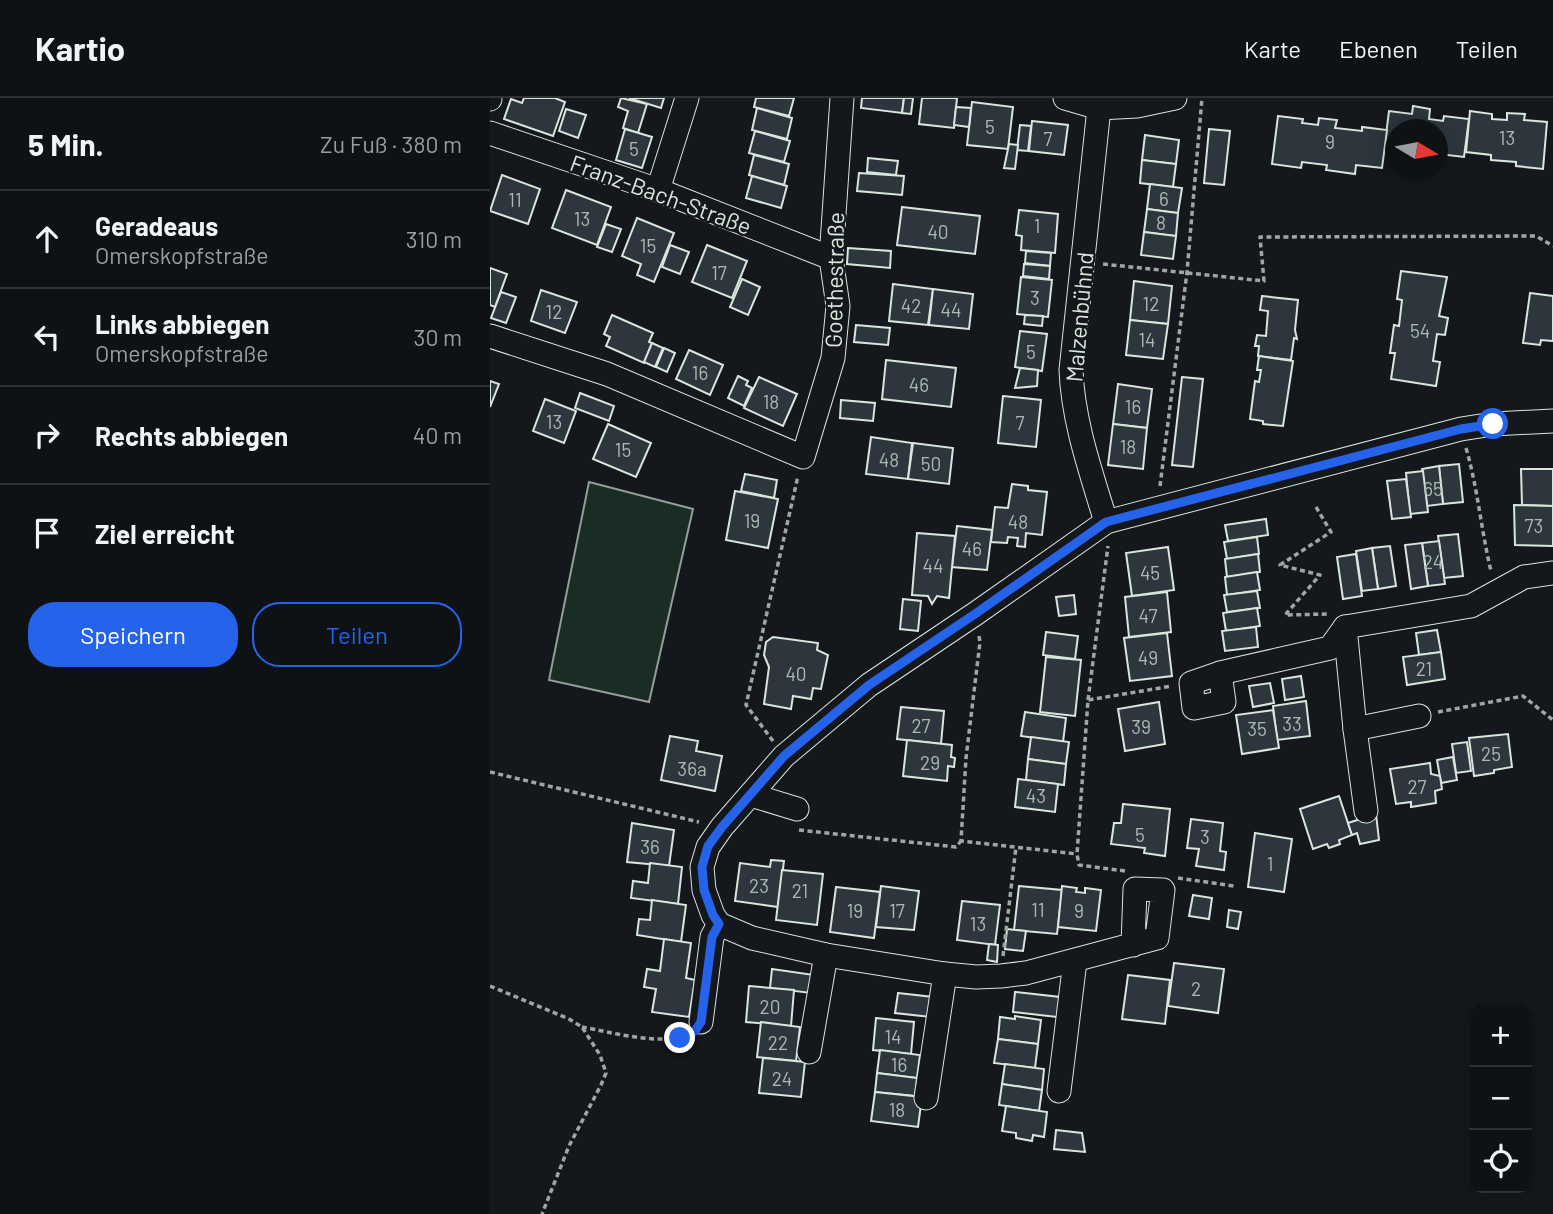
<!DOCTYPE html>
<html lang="de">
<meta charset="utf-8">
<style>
:root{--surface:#0f1215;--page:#1d2022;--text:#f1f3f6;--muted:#9b9ea0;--line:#2f3234;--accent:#2563eb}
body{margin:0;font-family:Barlow,sans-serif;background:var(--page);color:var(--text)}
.controls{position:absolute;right:21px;bottom:21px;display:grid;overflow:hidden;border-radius:14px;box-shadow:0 4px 18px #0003}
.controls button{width:63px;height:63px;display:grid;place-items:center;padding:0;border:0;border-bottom:2px solid var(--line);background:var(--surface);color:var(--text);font:35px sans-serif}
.compass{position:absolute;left:895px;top:21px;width:63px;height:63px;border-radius:50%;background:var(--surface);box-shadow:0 4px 18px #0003;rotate:100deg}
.stop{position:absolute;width:21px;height:21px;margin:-16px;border:5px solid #2563eb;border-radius:50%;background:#fff}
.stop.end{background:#2563eb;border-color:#fff;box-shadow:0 2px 7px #0008}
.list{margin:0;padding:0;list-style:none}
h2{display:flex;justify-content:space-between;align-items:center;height:91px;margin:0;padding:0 28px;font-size:30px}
h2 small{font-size:23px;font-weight:400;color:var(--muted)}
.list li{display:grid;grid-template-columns:46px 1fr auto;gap:21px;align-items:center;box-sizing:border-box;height:98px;padding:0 28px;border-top:2px solid var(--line)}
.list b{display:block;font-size:26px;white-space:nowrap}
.list p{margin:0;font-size:23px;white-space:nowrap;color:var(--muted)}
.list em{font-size:23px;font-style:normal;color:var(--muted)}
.actions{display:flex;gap:14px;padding:21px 28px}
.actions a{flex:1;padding:16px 0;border:2px solid var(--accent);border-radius:28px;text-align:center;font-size:24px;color:var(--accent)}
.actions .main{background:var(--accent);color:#fff}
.icon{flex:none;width:38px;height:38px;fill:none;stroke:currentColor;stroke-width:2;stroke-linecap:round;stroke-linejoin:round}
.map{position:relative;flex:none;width:1063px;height:1116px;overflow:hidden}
header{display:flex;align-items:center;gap:42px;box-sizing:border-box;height:98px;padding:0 35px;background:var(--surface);border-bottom:2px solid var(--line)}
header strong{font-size:33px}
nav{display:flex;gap:38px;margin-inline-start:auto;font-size:24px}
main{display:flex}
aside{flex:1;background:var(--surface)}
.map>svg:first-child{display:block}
</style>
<header>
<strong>Kartio</strong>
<nav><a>Karte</a><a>Ebenen</a><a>Teilen</a></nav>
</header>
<main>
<aside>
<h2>5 Min.<small>Zu Fuß · 380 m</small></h2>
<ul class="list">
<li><svg class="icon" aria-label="ahead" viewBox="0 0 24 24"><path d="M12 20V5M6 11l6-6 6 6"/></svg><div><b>Geradeaus</b><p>Omerskopfstraße</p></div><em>310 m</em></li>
<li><svg class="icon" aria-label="left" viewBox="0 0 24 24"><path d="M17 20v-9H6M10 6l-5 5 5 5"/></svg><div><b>Links abbiegen</b><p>Omerskopfstraße</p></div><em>30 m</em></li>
<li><svg class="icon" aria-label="right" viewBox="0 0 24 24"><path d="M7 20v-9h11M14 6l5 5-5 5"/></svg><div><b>Rechts abbiegen</b></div><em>40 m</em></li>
<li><svg class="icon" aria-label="arrive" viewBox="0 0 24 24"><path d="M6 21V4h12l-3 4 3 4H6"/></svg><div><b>Ziel erreicht</b></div></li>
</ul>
<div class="actions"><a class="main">Speichern</a><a>Teilen</a></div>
</aside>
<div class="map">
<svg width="1063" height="1116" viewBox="0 0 1063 1116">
<rect width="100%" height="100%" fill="#14181c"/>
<!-- green -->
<path fill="#1a2d24" stroke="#939e99" stroke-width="2" d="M99,384L203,411L159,604L59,582Z"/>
<!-- building -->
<g fill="#2c363c" stroke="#d8e6dc" stroke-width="2">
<path d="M34,0H65L75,4L63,38L14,21L21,1L32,5Z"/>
<path d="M131,0L157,6L148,35L133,30L138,13L128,9Z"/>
<path d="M139,0H174L171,10Z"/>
<path d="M266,0H304L299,18L264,9Z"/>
<path d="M372,0H414L412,15L371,10Z"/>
<path d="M414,0H423L421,16L412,15Z"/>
<path d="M432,0H467L464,30L429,26Z"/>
<path d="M482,4L523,9L518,51L477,47Z"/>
<path d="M923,8L940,11L939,21L953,23L954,18L979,21L974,59L949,56L948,60V32H906V55L894,53L899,13L922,16Z"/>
<path d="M466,9L481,10L479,29L464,27Z"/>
<path d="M267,10L302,20L297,41L262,32Z"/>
<path d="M76,11L96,17L88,40L69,33Z"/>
<path d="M980,13L1002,16V21L1017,22V15L1035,16L1034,22L1057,24L1053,71L1026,68V64L1001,62V57L976,54Z"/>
<path d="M788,18L813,21L812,25L828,27L829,20L847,22L845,30L872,33V29L897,32L892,70L866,67L865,76L836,72L837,67L812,64L811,70L782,66Z"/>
<path d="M542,23L578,27L574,57L539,53Z"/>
<path d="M530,27L541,28L538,53L527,52Z"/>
<path d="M135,31L162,39L152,70L126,62Z"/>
<path d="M719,31L740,33L734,87L714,85Z"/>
<path d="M265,33L300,43L294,64L259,55Z"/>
<path d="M655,37L689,42L686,66L652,62Z"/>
<path d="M519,46L528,47L525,71L514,70Z"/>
<path d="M264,57L299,66L294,87L259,77Z"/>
<path d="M378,60L408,63L406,77L377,74Z"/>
<path d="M652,62L686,66L683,89L650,85Z"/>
<path d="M369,75L414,78L412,97L367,93Z"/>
<path d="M12,77L50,91L38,126L0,113Z"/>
<path d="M262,78L297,88L291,110L256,100Z"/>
<path d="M660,86L692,90L688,115L657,111Z"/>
<path d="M76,92L121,109L107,147L62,130Z"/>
<path d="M412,109L490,118L485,156L407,147Z"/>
<path d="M657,111L688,115L686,138L654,134Z"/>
<path d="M529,112L568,116L565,155L531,152L532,138L526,137Z"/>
<path d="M147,120L184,135L164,184L147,177L151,166L132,158Z"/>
<path d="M116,126L131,131L122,154L107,149Z"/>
<path d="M654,134L686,138L683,161L651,157Z"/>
<path d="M180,147L199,154L190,176L172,169Z"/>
<path d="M217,147L257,163L242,200L202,184Z"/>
<path d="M358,150L401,153L400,170L357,166Z"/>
<path d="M536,153L561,155L560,168L535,165Z"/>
<path d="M534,166L560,168L559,181L533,178Z"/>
<path d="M0,170L17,176L5,209L0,207Z"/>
<path d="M911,173L957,179L949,218L958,220L955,237L947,236L943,263L950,264L946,288L901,281L905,255H900L904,227L909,228L912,202L907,201Z"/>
<path d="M531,179L562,182L558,219L527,216Z"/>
<path d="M252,181L270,189L258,217L240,209Z"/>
<path d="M644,183L682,188L678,226L640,222Z"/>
<path d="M403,186L443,191L438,227L399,223Z"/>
<path d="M443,191L483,196L479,231L439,227Z"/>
<path d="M51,192L87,204L75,235L41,223Z"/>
<path d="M11,194L26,199L16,225L1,220Z"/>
<path d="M1040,195L1063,198V243L1051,242L1050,247L1033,245Z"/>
<path d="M772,198L808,202L805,232L807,241L804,240L801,262L768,258L769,248H765L767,237L776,238L778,213L770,212Z"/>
<path d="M122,217L163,235L159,244L162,245L154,265L116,248L120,239L114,236Z"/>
<path d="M535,217L553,218L552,228L534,226Z"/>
<path d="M640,222L678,226L673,261L636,257Z"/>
<path d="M366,227L400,230L398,247L364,244Z"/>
<path d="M530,233L557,236L552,273L525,269Z"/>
<path d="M162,245L173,250L165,269L154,264Z"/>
<path d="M174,250L185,255L177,274L166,269Z"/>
<path d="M199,252L233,267L220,297L186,281Z"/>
<path d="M769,258L803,263L793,328L773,326V323L760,321L765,283L769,284L771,272H767Z"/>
<path d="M396,262L466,270L461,309L392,301Z"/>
<path d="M530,270L548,272L547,288L525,290Z"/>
<path d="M248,278L258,283L256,287L262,290L254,308L238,300Z"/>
<path d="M269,279L307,296L293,328L254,310Z"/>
<path d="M692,279L713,281L703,369L682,367Z"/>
<path d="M0,283L9,286L0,309Z"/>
<path d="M628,286L662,291L657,330L623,326Z"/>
<path d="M90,295L124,308L119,323L85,310Z"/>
<path d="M513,298L551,302L546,349L508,345Z"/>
<path d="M55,301L86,313L74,345L43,333Z"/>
<path d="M351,302L385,305L383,323L350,320Z"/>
<path d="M118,326L161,345L146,379L103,361Z"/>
<path d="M623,326L657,330L653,371L618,367Z"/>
<path d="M381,339L422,345L418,381L376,376Z"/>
<path d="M423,345L463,350L459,386L418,381Z"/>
<path d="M969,366L973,404L953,406L949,368Z"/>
<path d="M949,368L953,406L937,408L932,371Z"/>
<path d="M1031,371H1063V408L1032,407Z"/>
<path d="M933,373L938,414L920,416L916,375Z"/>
<path d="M255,376L287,382L284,400L251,393Z"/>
<path d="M916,381L921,419L902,421L897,383Z"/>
<path d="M522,386L538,388V392L557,394L552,437L536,435L535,449L527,448L528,440L518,439L517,445L501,444L505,409L518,410Z"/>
<path d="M245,393L288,401L278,450L236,442Z"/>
<path d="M1024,407L1063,408V448L1025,447Z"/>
<path d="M776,421L778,437L738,443L735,427Z"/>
<path d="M467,428L502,432L497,472L462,469Z"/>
<path d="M427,435L465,438L459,500L447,498L442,506L438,498L422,497Z"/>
<path d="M968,436L973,478L954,480L948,438Z"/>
<path d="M767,439L769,456L737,461L734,444Z"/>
<path d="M949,443L955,486L938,488L932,445Z"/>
<path d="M932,445L938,488L921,491L915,447Z"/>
<path d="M900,448L906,488L888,491L882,450Z"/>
<path d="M678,449L684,492L642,498L636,455Z"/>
<path d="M882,450L888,491L872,493L866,453Z"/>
<path d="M768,456L770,474L737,479L735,461Z"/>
<path d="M866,456L872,498L853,501L847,459Z"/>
<path d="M767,474L770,492L737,497L735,479Z"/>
<path d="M767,493L770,510L737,514L734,497Z"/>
<path d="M677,494L681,534L639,539L635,499Z"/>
<path d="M584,497L586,516L569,518L566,499Z"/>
<path d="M413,501L431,503L428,533L410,531Z"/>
<path d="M767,510L770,528L736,533L733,515Z"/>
<path d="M766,529L768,549L735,553L732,533Z"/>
<path d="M947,532L951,554L929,557L926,535Z"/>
<path d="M556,534L588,538L585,561L553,557Z"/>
<path d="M677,535L682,578L640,583L634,540Z"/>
<path d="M283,539L328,545L327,552L338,557L331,591L323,590L321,601L303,598L301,611L274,606L279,569L274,557L276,544Z"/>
<path d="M951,554L955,581L917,587L913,559Z"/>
<path d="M556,559L591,562L585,618L550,614Z"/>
<path d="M811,578L814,599L795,602L792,581Z"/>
<path d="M780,585L784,605L763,609L759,588Z"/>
<path d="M816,603L820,638L787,642L783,608Z"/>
<path d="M669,604L675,646L635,653L628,611Z"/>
<path d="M411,609L454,613L451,646L407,641Z"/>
<path d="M783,612L789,650L752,656L746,617Z"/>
<path d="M535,614L576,620L573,644L531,638Z"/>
<path d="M1018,636L1022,669L1004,672V675L984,678L979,640Z"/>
<path d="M180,638L208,643L206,653L232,658L225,693L171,682Z"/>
<path d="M541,639L579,644L576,666L538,661Z"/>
<path d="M417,642L462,647L461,659L465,660L464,669L458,668L457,683L413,678Z"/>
<path d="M977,644L981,673L966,675L962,646Z"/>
<path d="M963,659L967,682L951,685L947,662Z"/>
<path d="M538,661L576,666L574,687L536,682Z"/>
<path d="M940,665L941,676L950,678L952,691L945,693L946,705L921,709V704L906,706L900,671Z"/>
<path d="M528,681L568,686L565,714L525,709Z"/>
<path d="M849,698L862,737L849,742L850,746L839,750L837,746L823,751L810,711Z"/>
<path d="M633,706L680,711L675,758L654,755L655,750L621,746L624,725H631Z"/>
<path d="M886,716L889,742L870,746L867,735L862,737L858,725Z"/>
<path d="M701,721L733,725L730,753L736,754L734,772L706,768L709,751L697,750Z"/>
<path d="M142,725L184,732L179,768L137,764Z"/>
<path d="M765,735L802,741L794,794L758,789Z"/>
<path d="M281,762L294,763L288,809L245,803L250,765L280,769Z"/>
<path d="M160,765L192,769L188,806L141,800L143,783L158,785Z"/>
<path d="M292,772L333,776L327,827L286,822Z"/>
<path d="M391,788L429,793L424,832L386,829Z"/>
<path d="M529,788L572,792L567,836L524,832Z"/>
<path d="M572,788L587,790L586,794L595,795V790L611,792L606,833L568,829Z"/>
<path d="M346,789L390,794L384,840L340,834Z"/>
<path d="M703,797L722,800L719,821L699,818Z"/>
<path d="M162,802L196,807L191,844L147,837L149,821L160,822Z"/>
<path d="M472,803L510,807L505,847L467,842Z"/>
<path d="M739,812L751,814L748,831L737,829Z"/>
<path d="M517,831L536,833L533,853L515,851Z"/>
<path d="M174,841L201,845L196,880L205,882L199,919L162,914L166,891L154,889L157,871L170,873Z"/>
<path d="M499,846L508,847L507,864L497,862Z"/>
<path d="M684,865L734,871L728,915L678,908Z"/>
<path d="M282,871L324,877L321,895L280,890Z"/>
<path d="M638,877L680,882L675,926L632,921Z"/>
<path d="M259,888L304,892L301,928L256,924Z"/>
<path d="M525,894L570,899L567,919L523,914Z"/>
<path d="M408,895L443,899L441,919L405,915Z"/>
<path d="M525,918L551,922L548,946L508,941L510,919L525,921Z"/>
<path d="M386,920L424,924L421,956L383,952Z"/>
<path d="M271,924L310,929L306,963L267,959Z"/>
<path d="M508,941L548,946L545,970L504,965Z"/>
<path d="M390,952L430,957L427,980L387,975Z"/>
<path d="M273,960L315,964L311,999L269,995Z"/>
<path d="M515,966L554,971L552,992L512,986Z"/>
<path d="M387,975L427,980L425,998L385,994Z"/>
<path d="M512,986L552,992L549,1013L509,1007Z"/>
<path d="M385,994L432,999L428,1029L381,1023Z"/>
<path d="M516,1008L557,1014L554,1039L543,1037L542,1043L526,1040V1035L512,1033Z"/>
<path d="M566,1032L592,1035L595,1054L564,1051Z"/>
</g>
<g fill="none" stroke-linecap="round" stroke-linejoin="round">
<defs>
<g id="minor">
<path d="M575,0L609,10L647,8L685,0"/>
<path d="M0,1V0"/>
<path d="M609,10L581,272C583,324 601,374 616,424"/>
<path d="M0,35L168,92L341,160"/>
<path d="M168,92L197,0"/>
<path d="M0,238L117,276L313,359L343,260L348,208L341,160L352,0"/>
<path d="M855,529L865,631L876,713"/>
<path d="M730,575L734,604L704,610L701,585L730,575L840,550L855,529L981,508L1034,479L1063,475"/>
<path d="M865,631L929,618"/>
<path d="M261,697L307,711"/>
<path d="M643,847L645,791L673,792L667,840L536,875L511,878L486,879L455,876L336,857L262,840L229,826L223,817L214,792L212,769L218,749L232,729L294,658L379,587L485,516L616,424L971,331L1003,326L1063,323"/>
<path d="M211,924L222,839L229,826"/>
<path d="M319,954L336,857"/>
<path d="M569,993L585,863"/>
<path d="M436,1000L455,876"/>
</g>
</defs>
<!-- minor casing -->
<use href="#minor" stroke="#d8e6dc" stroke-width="25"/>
<!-- path -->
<g stroke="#9da8a2" stroke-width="3.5" stroke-dasharray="5 3.5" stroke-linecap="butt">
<path d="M613,166L774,183L770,139L1046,138L1063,148"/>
<path d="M976,350C988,391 991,432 1001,473"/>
<path d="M670,388L697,174L712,0"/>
<path d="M826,409L841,434L790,467L830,477L795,517L839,516"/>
<path d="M489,538L490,544L476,660L471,743L587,756"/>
<path d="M598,602L618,448"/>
<path d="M948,614L1033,598L1063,622"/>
<path d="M283,643L256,607L308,378"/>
<path d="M0,674L209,724"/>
<path d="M309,732L466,749L471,743"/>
<path d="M635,773L589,767L587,756L598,602L682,588"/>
<path d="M688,780L744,788"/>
<path d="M513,858L526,749"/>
<path d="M0,888L79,921L92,929L110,957L116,975L111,987L79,1048L52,1116"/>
<path d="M92,929C121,934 169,948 197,937"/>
</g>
<!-- minor -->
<use href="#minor" stroke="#14181c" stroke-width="23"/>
</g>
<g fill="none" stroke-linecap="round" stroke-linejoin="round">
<!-- route -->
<path stroke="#2563eb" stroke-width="9" d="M190,940L205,933L211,924L222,839L229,826L223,817L214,792L212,769L218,748L232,729L294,658L379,587L485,516L616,424L971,331L1003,326"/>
</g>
<g text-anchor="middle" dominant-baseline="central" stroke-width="5" stroke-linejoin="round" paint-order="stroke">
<!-- number labels -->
<g font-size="19" fill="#adbab4">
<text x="500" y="28">5</text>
<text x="1017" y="39">13</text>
<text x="558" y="40">7</text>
<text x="840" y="43">9</text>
<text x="144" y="50">5</text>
<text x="674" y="100">6</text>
<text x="25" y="101">11</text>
<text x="92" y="120">13</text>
<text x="671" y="124">8</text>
<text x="547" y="127">1</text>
<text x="448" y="133">40</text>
<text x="158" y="147">15</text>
<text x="229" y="174">17</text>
<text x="545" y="199">3</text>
<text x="661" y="205">12</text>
<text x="421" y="207">42</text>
<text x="461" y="211">44</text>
<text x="64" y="213">12</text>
<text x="930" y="232">54</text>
<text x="657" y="241">14</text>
<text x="541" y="253">5</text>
<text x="210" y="274">16</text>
<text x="429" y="286">46</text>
<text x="281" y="303">18</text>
<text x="643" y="308">16</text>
<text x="64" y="323">13</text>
<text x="530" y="324">7</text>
<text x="638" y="348">18</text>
<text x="133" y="351">15</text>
<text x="399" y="361">48</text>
<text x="441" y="365">50</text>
<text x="943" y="390">65</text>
<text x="262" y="422">19</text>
<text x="528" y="423">48</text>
<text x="1044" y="427">73</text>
<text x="482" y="450">46</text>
<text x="943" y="463">24</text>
<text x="443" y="467">44</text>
<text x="660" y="474">45</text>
<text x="658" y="517">47</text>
<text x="658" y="559">49</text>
<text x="934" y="570">21</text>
<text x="306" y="575">40</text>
<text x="802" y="625">33</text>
<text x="431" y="627">27</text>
<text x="651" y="628">39</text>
<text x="767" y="630">35</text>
<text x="1001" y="655">25</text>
<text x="440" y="664">29</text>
<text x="202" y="670">36a</text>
<text x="927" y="688">27</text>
<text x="546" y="697">43</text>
<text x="650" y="736">5</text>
<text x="715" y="738">3</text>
<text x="160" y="748">36</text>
<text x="780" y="765">1</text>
<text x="269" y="787">23</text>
<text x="310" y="792">21</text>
<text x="548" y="811">11</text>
<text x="365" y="812">19</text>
<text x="407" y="812">17</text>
<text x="589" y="812">9</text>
<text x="488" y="825">13</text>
<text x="706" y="890">2</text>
<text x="280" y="908">20</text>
<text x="403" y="938">14</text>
<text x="288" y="944">22</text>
<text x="409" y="966">16</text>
<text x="292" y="980">24</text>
<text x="407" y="1011">18</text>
</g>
<!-- street labels -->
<g font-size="23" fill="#d8e6dc" stroke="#14181c">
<text transform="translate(171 96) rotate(20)">Franz-Bach-Straße</text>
<text transform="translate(344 182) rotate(-89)">Goethestraße</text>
<text transform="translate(589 219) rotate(-85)">Malzenbühnd</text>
</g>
</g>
</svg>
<div class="controls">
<button>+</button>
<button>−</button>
<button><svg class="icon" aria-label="locate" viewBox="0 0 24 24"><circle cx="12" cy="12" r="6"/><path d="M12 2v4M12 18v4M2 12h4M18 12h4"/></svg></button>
</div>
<svg class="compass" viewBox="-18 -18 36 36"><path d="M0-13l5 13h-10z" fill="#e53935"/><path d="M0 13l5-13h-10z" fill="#9b9ea0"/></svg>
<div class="stop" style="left:1003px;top:326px"></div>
<div class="stop end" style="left:190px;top:940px"></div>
</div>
</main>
